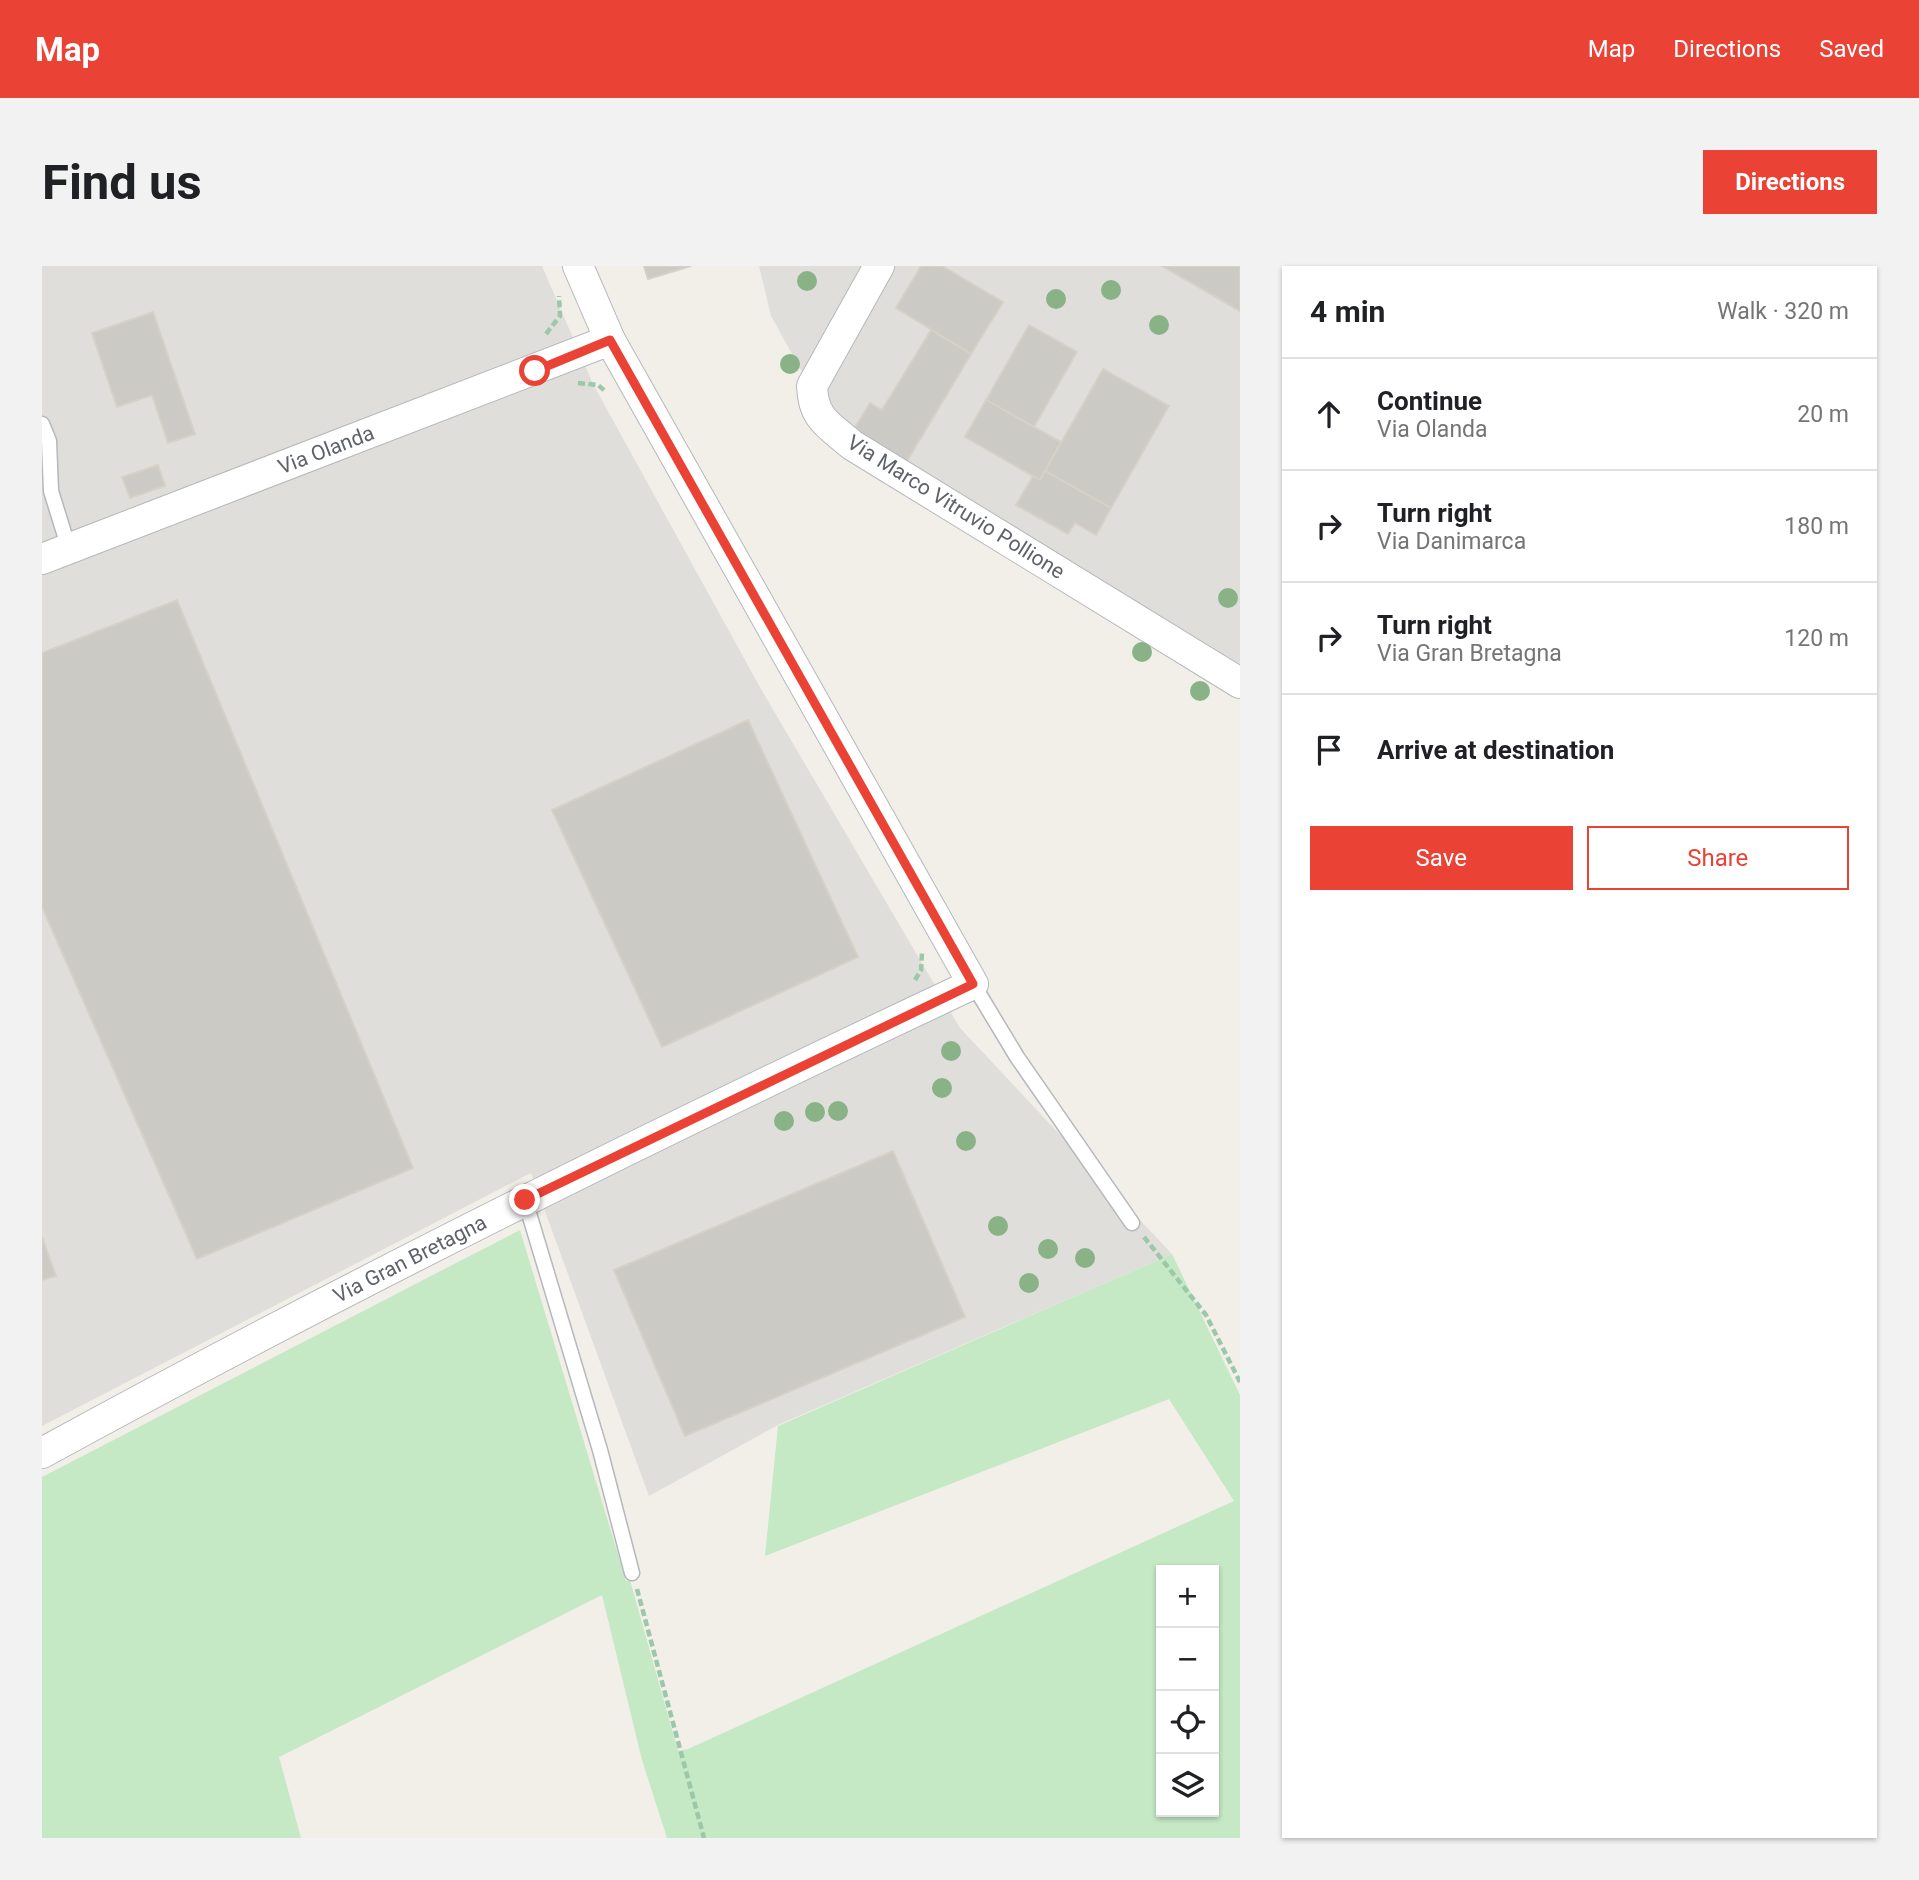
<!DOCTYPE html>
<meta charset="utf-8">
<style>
:root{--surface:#fff;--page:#f2f2f2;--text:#202124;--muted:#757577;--line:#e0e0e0;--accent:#ea4335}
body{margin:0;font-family:Roboto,sans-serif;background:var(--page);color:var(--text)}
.controls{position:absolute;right:21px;bottom:21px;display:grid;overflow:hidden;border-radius:0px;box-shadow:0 2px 5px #0004}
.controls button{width:63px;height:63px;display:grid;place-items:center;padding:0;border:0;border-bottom:2px solid var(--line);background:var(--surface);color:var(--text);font:35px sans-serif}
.stop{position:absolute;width:21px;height:21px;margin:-16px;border:5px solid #ea4335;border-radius:50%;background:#fff}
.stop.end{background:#ea4335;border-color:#fff;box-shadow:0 2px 7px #0008}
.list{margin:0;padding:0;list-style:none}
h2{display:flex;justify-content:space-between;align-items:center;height:91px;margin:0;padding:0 28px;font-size:30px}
h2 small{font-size:23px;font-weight:400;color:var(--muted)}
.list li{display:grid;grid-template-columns:46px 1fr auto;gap:21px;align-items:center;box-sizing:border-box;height:112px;padding:0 28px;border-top:2px solid var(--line)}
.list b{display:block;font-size:26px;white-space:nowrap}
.list p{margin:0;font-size:23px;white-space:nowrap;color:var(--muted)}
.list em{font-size:23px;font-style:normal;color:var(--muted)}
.actions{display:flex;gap:14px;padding:21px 28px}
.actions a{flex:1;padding:16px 0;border:2px solid var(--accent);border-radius:0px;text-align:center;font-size:24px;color:var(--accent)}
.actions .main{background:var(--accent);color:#fff}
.icon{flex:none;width:38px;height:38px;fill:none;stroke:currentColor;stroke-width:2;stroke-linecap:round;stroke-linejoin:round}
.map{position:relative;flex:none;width:1198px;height:1572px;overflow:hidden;border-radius:0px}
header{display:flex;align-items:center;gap:42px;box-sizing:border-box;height:98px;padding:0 35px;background:var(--accent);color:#fff}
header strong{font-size:33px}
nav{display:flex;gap:38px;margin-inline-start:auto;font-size:24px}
.intro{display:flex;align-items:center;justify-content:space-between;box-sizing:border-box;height:168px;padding:0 42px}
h1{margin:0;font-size:49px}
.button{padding:18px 32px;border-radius:0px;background:var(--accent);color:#fff;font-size:24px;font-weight:700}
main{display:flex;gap:42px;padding:0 42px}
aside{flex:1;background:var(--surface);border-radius:0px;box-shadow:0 2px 5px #0004}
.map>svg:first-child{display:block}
</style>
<header>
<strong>Map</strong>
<nav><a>Map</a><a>Directions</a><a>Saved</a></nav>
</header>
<div class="intro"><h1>Find us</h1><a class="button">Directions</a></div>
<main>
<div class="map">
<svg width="1198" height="1572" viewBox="0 0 1198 1572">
<rect width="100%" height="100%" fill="#f1efe8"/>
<!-- industrial -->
<g fill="#e0deda">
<path d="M0,0H500L551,118L719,423L918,762L1130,988L736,1159L607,1230L489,907L0,1160Z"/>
<path d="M717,0H1198V398L781,144L729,50Z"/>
</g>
<!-- green -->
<path fill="#c5e8c5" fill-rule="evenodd" d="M478,964L584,1315L588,1314L636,1485L646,1483L1192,1235L1127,1133L723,1290L736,1160L1130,988L1198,1129V1572H625L600,1494L560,1329L237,1491L259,1572H0V1211ZM1119,1304H1172V1546H1119Z"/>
<!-- building -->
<g fill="#cccac5" stroke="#d6d1c6" stroke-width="2">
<path d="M602,0H649L606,13Z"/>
<path d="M879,0H900L961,36L929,88L854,42Z"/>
<path d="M1120,0H1198V45Z"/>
<path d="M111,46L153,168L126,177L110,129L75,141L50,67Z"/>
<path d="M987,59L1035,86L992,161L944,134Z"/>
<path d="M889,64L929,88L865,195L812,163L828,137L840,144Z"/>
<path d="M1061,103L1127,140L1069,242L1003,205Z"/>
<path d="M944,134L1019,176L998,214L923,171Z"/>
<path d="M116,199L123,220L88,232L80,211Z"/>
<path d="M1003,205L1069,242L1054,269L1033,257L1026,268L974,239L991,210L998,214Z"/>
<path d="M135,334L371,902L155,993L0,641V387Z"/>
<path d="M706,454L816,691L620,781L510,544Z"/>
<path d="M851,885L923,1051L643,1170L572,1004Z"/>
<path d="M0,971L14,1010L0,1014Z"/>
</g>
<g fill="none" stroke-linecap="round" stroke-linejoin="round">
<defs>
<g id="service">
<path d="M0,158L7,175L9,225L27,283"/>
<path d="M931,718L975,791L1090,957"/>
<path d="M483,934L558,1184L590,1307"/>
</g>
<g id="minor">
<path d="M837,0L770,120C771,153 787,159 810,179L1198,417"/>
<path d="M0,293L568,74"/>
<path d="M0,1187C305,1020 616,866 931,718L568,74L536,0"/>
</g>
</defs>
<!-- service casing -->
<use href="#service" stroke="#b5b8bc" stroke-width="17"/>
<!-- minor casing -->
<use href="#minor" stroke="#b5b8bc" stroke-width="32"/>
<!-- path -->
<g stroke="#9cc7a9" stroke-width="4.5" stroke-dasharray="7 3.5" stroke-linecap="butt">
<path d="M504,68L518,50L517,30"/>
<path d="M536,117L556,119L563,125"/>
<path d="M873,714L879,704L880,686"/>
<path d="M1102,971L1164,1049L1198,1116"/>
<path d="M595,1323L662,1572"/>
</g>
<!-- service -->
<use href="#service" stroke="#fff" stroke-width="14"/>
<!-- minor -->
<use href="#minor" stroke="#fff" stroke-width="30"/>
</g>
<!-- trees -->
<g fill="#89b387">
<circle cx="765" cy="15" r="10"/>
<circle cx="1069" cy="24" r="10"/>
<circle cx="1014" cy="33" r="10"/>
<circle cx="1117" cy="59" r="10"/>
<circle cx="748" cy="98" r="10"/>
<circle cx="1186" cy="332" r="10"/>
<circle cx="1100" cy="386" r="10"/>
<circle cx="1158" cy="425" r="10"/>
<circle cx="909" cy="785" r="10"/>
<circle cx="900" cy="822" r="10"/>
<circle cx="796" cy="845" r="10"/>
<circle cx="773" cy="846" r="10"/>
<circle cx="742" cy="855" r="10"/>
<circle cx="924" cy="875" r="10"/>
<circle cx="956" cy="960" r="10"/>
<circle cx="1006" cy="983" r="10"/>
<circle cx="1043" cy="992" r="10"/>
<circle cx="987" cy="1017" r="10"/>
</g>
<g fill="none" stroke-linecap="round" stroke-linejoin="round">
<!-- route -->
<path stroke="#ea4335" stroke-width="9" d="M483,934L931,718L568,74L493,105"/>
</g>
<g text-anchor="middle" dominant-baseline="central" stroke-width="5" stroke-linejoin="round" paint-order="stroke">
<!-- street labels -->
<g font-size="21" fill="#5f6368" stroke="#fff">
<text transform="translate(284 184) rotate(-21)">Via Olanda</text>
<text transform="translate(914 241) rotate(32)">Via Marco Vitruvio Pollione</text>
<text transform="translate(368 993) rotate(-27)">Via Gran Bretagna</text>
</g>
</g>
</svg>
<div class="controls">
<button>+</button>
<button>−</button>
<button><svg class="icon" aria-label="locate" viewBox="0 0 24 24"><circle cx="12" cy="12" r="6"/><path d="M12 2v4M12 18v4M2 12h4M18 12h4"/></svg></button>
<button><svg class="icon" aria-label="layers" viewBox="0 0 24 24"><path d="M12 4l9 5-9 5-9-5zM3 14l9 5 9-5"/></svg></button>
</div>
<div class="stop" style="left:493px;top:105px"></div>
<div class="stop end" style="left:483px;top:934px"></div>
</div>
<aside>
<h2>4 min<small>Walk · 320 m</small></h2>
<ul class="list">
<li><svg class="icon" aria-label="ahead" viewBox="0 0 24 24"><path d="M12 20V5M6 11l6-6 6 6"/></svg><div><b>Continue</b><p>Via Olanda</p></div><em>20 m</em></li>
<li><svg class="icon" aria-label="right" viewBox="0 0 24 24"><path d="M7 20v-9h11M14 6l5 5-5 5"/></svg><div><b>Turn right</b><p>Via Danimarca</p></div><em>180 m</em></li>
<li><svg class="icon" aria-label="right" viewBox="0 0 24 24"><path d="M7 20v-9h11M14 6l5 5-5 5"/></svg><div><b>Turn right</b><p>Via Gran Bretagna</p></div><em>120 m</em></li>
<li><svg class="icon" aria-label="arrive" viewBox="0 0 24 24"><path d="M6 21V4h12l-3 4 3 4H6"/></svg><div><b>Arrive at destination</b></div></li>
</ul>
<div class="actions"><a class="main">Save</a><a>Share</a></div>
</aside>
</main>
